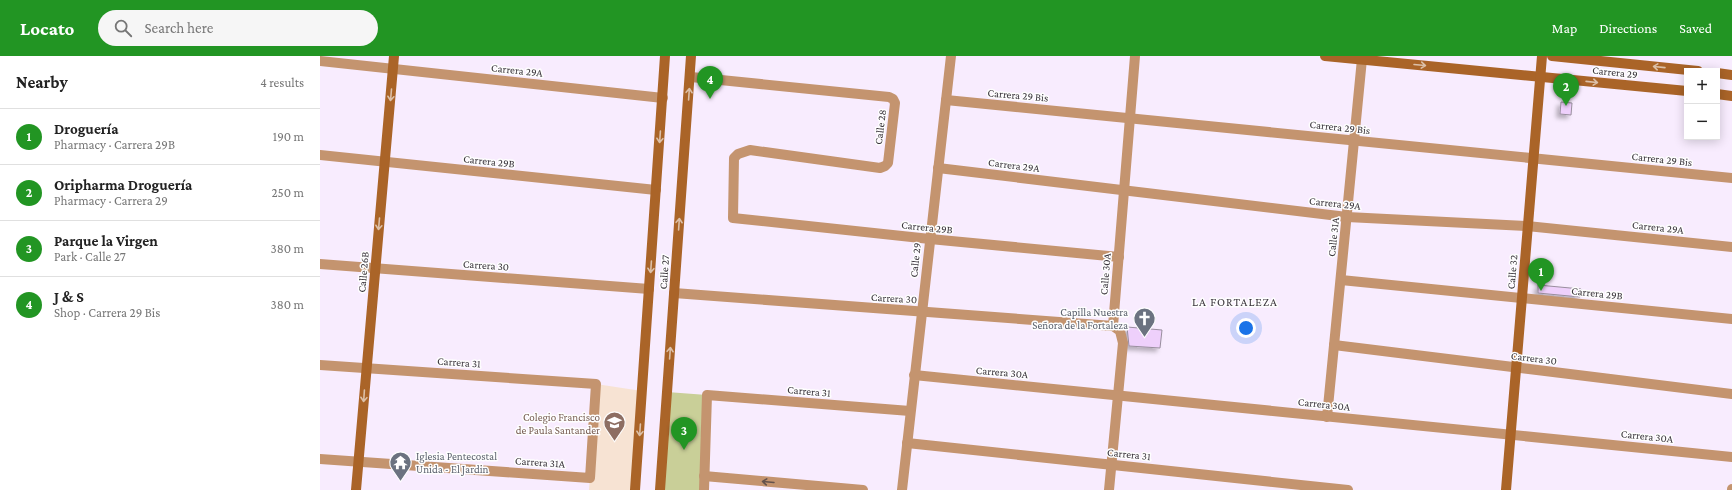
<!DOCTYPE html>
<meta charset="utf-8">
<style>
:root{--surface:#fff;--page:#f6f6f6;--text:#222;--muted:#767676;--line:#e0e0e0;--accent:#229523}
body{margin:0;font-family:"Crimson Pro",serif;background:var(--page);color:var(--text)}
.controls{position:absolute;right:12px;top:12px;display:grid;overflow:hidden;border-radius:0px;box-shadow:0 2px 10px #0003}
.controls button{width:36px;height:36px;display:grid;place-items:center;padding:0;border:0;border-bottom:1px solid var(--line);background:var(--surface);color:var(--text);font:20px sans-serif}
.you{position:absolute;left:926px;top:272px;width:14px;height:14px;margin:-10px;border:3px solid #fff;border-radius:50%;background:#1a73e8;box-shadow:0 0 0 6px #1a73e833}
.badge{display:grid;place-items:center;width:26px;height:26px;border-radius:50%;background:var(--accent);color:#fff;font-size:13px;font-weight:700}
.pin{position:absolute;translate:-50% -33px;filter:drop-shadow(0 1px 2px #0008)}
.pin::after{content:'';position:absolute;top:21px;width:14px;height:12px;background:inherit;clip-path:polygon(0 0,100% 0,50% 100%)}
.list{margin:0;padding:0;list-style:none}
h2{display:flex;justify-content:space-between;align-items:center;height:52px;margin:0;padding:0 16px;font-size:17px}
h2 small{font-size:13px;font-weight:400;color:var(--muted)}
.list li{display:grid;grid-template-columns:26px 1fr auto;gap:12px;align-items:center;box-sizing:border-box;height:56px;padding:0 16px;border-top:1px solid var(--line)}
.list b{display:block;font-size:15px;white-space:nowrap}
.list p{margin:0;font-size:13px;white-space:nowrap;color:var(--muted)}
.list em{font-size:13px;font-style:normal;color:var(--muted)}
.icon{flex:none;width:22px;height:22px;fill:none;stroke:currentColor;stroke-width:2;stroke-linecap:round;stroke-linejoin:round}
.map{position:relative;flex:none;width:1412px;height:434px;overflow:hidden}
header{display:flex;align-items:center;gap:24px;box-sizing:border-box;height:56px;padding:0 20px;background:var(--accent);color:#fff}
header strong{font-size:19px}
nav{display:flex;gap:22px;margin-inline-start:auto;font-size:14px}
.search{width:280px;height:36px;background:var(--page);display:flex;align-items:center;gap:10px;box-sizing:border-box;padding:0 14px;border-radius:22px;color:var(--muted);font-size:15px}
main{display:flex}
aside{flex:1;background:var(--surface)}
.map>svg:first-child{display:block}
</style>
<header>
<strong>Locato</strong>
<div class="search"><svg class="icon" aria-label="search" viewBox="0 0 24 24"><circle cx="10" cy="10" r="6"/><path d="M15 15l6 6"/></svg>Search here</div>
<nav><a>Map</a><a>Directions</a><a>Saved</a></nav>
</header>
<main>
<aside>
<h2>Nearby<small>4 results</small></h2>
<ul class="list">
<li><span class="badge">1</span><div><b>Droguería</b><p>Pharmacy · Carrera 29B</p></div><em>190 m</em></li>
<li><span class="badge">2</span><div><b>Oripharma Droguería</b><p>Pharmacy · Carrera 29</p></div><em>250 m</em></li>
<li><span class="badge">3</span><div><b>Parque la Virgen</b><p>Park · Calle 27</p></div><em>380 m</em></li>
<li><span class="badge">4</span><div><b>J &amp; S</b><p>Shop · Carrera 29 Bis</p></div><em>380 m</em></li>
</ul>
</aside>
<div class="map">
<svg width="1412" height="434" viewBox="0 0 1412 434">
<defs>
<filter id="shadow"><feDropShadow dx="-3.5" dy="3.5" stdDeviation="2" flood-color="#0004"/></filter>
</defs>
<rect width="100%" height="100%" fill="#f8ecfe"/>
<!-- education -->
<path fill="#f7e3d3" d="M276,328L322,335L315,434H269Z"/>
<!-- green -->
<path fill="#c9cf98" d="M347,336L387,339L384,434H340Z"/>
<!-- building -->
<g fill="#eed0fb" stroke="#998e9e" filter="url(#shadow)">
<path d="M1241,46L1252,47L1251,59L1240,58Z"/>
<path d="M1218,229L1261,233L1260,241L1218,237Z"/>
<path d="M807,271L842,274L840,292L809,290Z"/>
</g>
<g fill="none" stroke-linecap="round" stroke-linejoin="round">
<!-- street -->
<g stroke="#c4946f" stroke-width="10">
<path d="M0,5L343,42"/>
<path d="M371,21L569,41L573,43L575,47L568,107L565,110L560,112L430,94L418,98L414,102L413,162L610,183L799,201"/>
<path d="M626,44L1412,122"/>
<path d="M0,99L336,134"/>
<path d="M618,112L1027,161L1207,170L1412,191"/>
<path d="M0,208L329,233"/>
<path d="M1021,224L1412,263"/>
<path d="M354,237L793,270L800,275L803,287L789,434"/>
<path d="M793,270L815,0"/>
<path d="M1014,289L1412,338"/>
<path d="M0,309L276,328L270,422L0,403"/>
<path d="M594,319L1412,401"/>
<path d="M1007,361L1042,3"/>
<path d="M587,387L1028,434"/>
<path d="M384,420L543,434"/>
<path d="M384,434L387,339L590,355"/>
<path d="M582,434L631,0"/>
<path d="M1412,434V433"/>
</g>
<!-- secondary -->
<g stroke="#aa6428" stroke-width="10">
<path d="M1005,0L1367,35"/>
<path d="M1232,0L1378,15"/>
<path d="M1397,17L1412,19"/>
<path d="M1397,38L1412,40"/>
<path d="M36,434L74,0"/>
<path d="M315,434L345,0"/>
<path d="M340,434L371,0"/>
<path d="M1186,434L1222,0"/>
</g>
</g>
<!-- one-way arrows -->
<defs><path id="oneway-shaft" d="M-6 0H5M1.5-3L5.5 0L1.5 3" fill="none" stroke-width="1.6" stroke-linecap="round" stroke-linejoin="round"/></defs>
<g stroke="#dcc0a8">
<use href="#oneway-shaft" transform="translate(1100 9) rotate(5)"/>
<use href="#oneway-shaft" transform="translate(1339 11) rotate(-174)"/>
<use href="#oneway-shaft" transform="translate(1272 26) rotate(6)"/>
<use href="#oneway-shaft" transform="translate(369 38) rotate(-86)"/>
<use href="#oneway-shaft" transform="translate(71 39) rotate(95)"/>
<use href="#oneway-shaft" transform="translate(340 81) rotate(94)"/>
<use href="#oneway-shaft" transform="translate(59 168) rotate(95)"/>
<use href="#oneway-shaft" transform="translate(359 168) rotate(-86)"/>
<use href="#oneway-shaft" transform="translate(331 211) rotate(94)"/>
<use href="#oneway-shaft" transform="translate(350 297) rotate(-86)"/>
<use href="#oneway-shaft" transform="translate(44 340) rotate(94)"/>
<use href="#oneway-shaft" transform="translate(320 374) rotate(94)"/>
</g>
<use stroke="#64524c" href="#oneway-shaft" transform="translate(448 426) rotate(-175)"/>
<!-- icons -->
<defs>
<symbol id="church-pin" viewBox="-11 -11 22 30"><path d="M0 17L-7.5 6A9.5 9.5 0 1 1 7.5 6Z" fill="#6b7280" stroke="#fefefe"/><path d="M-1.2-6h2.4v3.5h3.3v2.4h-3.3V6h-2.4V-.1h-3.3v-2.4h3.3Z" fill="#fff"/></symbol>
<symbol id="school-pin" viewBox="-11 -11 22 30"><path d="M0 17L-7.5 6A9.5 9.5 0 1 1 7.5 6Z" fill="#8d6e63" stroke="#fefefe"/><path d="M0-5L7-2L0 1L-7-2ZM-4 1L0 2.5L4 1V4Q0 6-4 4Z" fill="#fff"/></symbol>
<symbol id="temple-pin" viewBox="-11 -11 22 30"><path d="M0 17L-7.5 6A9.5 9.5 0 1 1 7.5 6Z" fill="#6b7280" stroke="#fefefe"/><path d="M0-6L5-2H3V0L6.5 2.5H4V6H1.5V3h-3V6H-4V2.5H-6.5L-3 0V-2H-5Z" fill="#fff"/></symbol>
</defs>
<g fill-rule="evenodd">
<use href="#church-pin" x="812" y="250" width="25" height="34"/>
<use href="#school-pin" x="282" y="354" width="25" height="34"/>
<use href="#temple-pin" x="68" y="394" width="25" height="34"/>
</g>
<g text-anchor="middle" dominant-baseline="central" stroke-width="3" stroke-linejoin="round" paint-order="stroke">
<!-- street labels -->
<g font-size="11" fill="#3b363d" stroke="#fefefe">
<text transform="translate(197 14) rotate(6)">Carrera 29A</text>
<text transform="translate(1295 16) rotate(6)">Carrera 29</text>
<text transform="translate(698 39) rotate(5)">Carrera 29 Bis</text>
<text transform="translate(560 71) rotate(-83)">Calle 28</text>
<text transform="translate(1020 71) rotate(6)">Carrera 29 Bis</text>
<text transform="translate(1342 103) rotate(6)">Carrera 29 Bis</text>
<text transform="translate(169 105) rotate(6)">Carrera 29B</text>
<text transform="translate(694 109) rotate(7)">Carrera 29A</text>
<text transform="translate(1015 147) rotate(6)">Carrera 29A</text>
<text transform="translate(607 171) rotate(6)">Carrera 29B</text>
<text transform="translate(1338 171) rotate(6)">Carrera 29A</text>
<text transform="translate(1013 181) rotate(-84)">Calle 31A</text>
<text transform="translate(595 204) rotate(-84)">Calle 29</text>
<text transform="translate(166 209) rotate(4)">Carrera 30</text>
<text transform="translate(43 216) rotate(-85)">Calle 26B</text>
<text transform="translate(344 216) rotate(-86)">Calle 27</text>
<text transform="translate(1192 216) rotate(-85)">Calle 32</text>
<text transform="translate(785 218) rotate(-85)">Calle 30A</text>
<text transform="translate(1277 237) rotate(6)">Carrera 29B</text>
<text transform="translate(574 242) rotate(3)">Carrera 30</text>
<text transform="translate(1214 302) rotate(7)">Carrera 30</text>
<text transform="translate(139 306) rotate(4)">Carrera 31</text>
<text transform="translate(682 316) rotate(5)">Carrera 30A</text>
<text transform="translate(489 335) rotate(5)">Carrera 31</text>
<text transform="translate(1004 348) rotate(6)">Carrera 30A</text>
<text transform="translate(1327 380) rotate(6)">Carrera 30A</text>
<text transform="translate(809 398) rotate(6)">Carrera 31</text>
<text transform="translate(220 406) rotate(4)">Carrera 31A</text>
</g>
<!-- worship labels -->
<g font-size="11" fill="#5b616d" stroke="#fefefe" text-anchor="end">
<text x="808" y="256">Capilla Nuestra<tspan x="808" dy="13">Señora de la Fortaleza</tspan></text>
<text x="96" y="400" text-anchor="start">Iglesia Pentecostal<tspan x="96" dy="13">Unida - El Jardin</tspan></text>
</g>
<!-- education labels -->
<g font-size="11" fill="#785e54" stroke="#fefefe" text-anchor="end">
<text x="280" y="361">Colegio Francisco<tspan x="280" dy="13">de Paula Santander</tspan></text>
</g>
<!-- neighbourhood labels -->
<g font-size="12" letter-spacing="1" fill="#3b363d" stroke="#fefefe">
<text x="915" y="246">LA FORTALEZA</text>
</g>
</g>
</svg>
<div class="controls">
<button>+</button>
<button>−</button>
</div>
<div class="you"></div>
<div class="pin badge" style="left:1221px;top:235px">1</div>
<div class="pin badge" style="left:1246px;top:50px">2</div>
<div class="pin badge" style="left:364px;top:394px">3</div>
<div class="pin badge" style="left:390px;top:43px">4</div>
</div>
</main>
